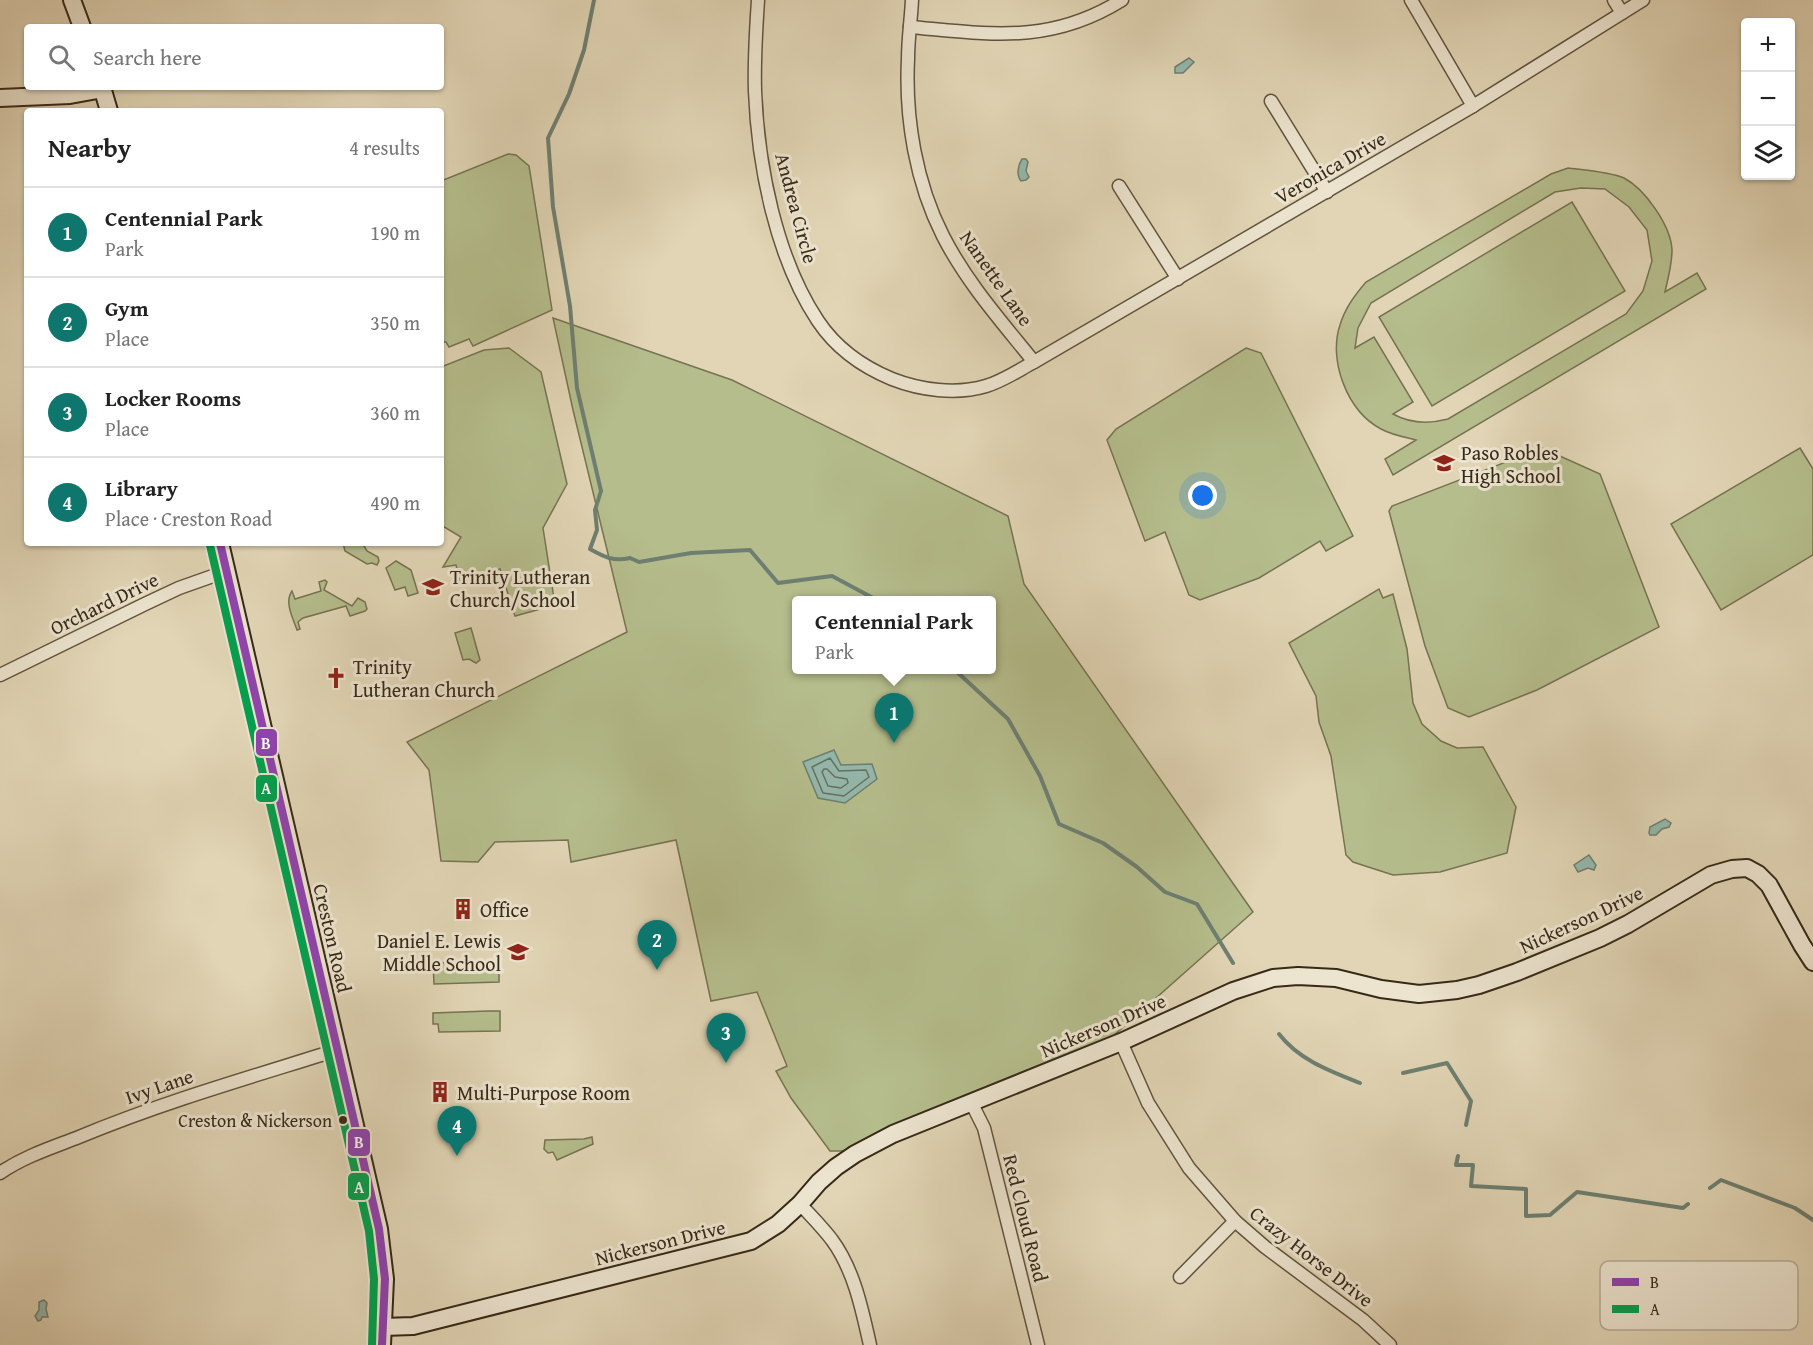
<!DOCTYPE html>
<meta charset="utf-8">
<style>
:root{--surface:#fff;--page:#f6f6f6;--text:#222;--muted:#767676;--line:#e0e0e0;--accent:#0f766e}
body{margin:0;font-family:"Gentium Book Plus",serif;background:var(--page);color:var(--text)}
.controls{position:absolute;right:18px;top:18px;display:grid;overflow:hidden;border-radius:6px;box-shadow:0 2px 4px #0004}
.controls button{width:54px;height:54px;display:grid;place-items:center;padding:0;border:0;border-bottom:2px solid var(--line);background:var(--surface);color:var(--text);font:30px sans-serif}
.you{position:absolute;left:1203px;top:496px;width:21px;height:21px;margin:-15px;border:4px solid #fff;border-radius:50%;background:#1a73e8;box-shadow:0 0 0 9px #1a73e833}
.badge{display:grid;place-items:center;width:39px;height:39px;border-radius:50%;background:var(--accent);color:#fff;font-size:20px;font-weight:700}
.pin{position:absolute;translate:-50% -50px;filter:drop-shadow(0 2px 3px #0008)}
.pin::after{content:'';position:absolute;top:32px;width:21px;height:18px;background:inherit;clip-path:polygon(0 0,100% 0,50% 100%)}
.popup{position:absolute;left:792px;top:596px;width:204px;height:78px;box-sizing:border-box;display:grid;place-content:center;border-radius:6px;background:var(--surface);filter:drop-shadow(0 2px 4px #0005);font-size:20px;white-space:nowrap;color:var(--muted)}
.popup b{font-size:22px;color:var(--text)}
.popup::after{content:'';position:absolute;left:50%;top:100%;margin-left:-12px;border:12px solid transparent;border-top-color:var(--surface)}
.list{margin:0;padding:0;list-style:none}
h2{display:flex;justify-content:space-between;align-items:center;height:78px;margin:0;padding:0 24px;font-size:26px}
h2 small{font-size:20px;font-weight:400;color:var(--muted)}
.list li{display:grid;grid-template-columns:39px 1fr auto;gap:18px;align-items:center;box-sizing:border-box;height:90px;padding:0 24px;border-top:2px solid var(--line)}
.list b{display:block;font-size:22px;white-space:nowrap}
.list p{margin:0;font-size:20px;white-space:nowrap;color:var(--muted)}
.list em{font-size:20px;font-style:normal;color:var(--muted)}
.icon{flex:none;width:33px;height:33px;fill:none;stroke:currentColor;stroke-width:2;stroke-linecap:round;stroke-linejoin:round}
.map{position:relative;flex:none;width:1813px;height:1345px;overflow:hidden}
.search{position:absolute;background:var(--surface);box-shadow:0 2px 4px #0004;left:24px;top:24px;width:420px;height:66px;display:flex;align-items:center;gap:15px;box-sizing:border-box;padding:0 21px;border-radius:6px;color:var(--muted);font-size:22px}
.panel{position:absolute;background:var(--surface);box-shadow:0 2px 4px #0004;left:24px;top:108px;width:420px;height:438px;border-radius:6px}
.map>svg:first-child{display:block}
</style>
<div class="map">
<svg width="1813" height="1345" viewBox="0 0 1813 1345">
<rect width="100%" height="100%" fill="#e1d5b5"/>
<filter id="stains"><feTurbulence type="fractalNoise" baseFrequency=".00333" numOctaves="4"/><feColorMatrix values="0 0 0 0 .2 0 0 0 0 .09 0 0 0 0 .02 0 0 0 .5 -.17"/></filter>
<radialGradient id="worn" r=".72"><stop offset=".6" stop-color="#630" stop-opacity="0"/><stop offset="1" stop-color="#630" stop-opacity=".3"/></radialGradient>
<!-- green -->
<g fill="#b5bd8c" stroke="#767352" stroke-width="1.5" fill-rule="evenodd">
<path d="M508,154L516,155L529,166L552,310L473,346L469,339L449,347L446,342H443L441,337V181Z"/>
<path d="M1568,168C1584,170 1610,172 1624,178C1645,189 1671,226 1672,250C1672,265 1668,278 1665,292L1697,273L1706,289L1393,475L1385,459L1416,440C1404,437 1392,435 1381,429C1347,411 1328,360 1340,325C1345,308 1355,295 1366,282L1551,174ZM1581,188L1605,189L1629,207L1647,230L1652,261L1643,291L1626,314L1448,419C1429,424 1411,424 1393,414L1413,402L1374,337L1355,348L1358,328L1371,303L1555,192Z"/>
<path d="M1572,202L1625,291L1432,406L1379,317Z"/>
<path d="M553,318L732,380L1008,516L1024,584L1253,912L1094,1053L860,1151H830L791,1098L776,1071L787,1066L757,992L711,1001L676,840L571,862L568,840L495,842L478,862L441,861L429,770L407,742L627,632L573,410ZM796,600H992V670H796Z"/>
<path d="M509,348L541,372L567,484L543,528L555,605L515,616L500,569L460,581L456,565L443,567L461,537L441,525V367L484,350Z"/>
<path d="M1246,348L1261,353L1353,536L1326,551L1320,541L1259,578L1200,600L1189,595L1165,532L1145,541L1107,440L1116,429Z"/>
<path d="M1542,448L1600,474L1659,627L1537,690L1469,717L1448,708L1425,646L1389,511L1392,506Z"/>
<path d="M1800,448L1813,469V555L1721,610L1671,524Z"/>
<path d="M343,543L365,544L364,546L367,551L378,557L379,561L377,565L372,563L367,564L345,551Z"/>
<path d="M396,561L411,570L418,593L408,596L405,587L395,590L386,568Z"/>
<path d="M325,580L327,582L324,590L352,606L358,598L365,602L367,609L365,611L350,616L346,606L303,618L298,622L300,629L297,630C293,618 284,602 292,591L295,599L321,591L319,582Z"/>
<path d="M1379,589L1383,598L1393,594L1407,649L1413,703L1422,724L1441,741L1457,748L1483,747L1516,807L1507,853L1440,872L1393,875L1353,862L1346,855L1331,756L1319,722L1316,696L1289,643Z"/>
<path d="M471,628L480,660L476,663L469,659L463,660L455,633Z"/>
<path d="M499,961V982L434,984L433,963Z"/>
<path d="M488,1011H500V1031L439,1032L438,1024H433V1013Z"/>
<path d="M592,1137L593,1144L557,1160L553,1152L548,1153L544,1149L545,1140L584,1139Z"/>
</g>
<!-- water -->
<g fill="#94b9ad" stroke="#6e7f71" stroke-width="1.5">
<path d="M1189,58L1194,62L1183,73H1175V67Z"/>
<path d="M1022,159H1026L1028,162L1026,171L1029,177L1026,180L1021,181C1016,175 1018,165 1022,159Z"/>
<path d="M834,750L841,765L872,764L877,779L845,803L818,798L803,762Z"/>
<path d="M1665,819L1671,823L1669,827L1662,829L1656,835H1650L1649,833L1650,827Z"/>
<path d="M1589,855L1596,865L1594,870L1588,868L1578,872L1574,865Z"/>
<path d="M44,1300L47,1303L46,1309L48,1317H42L41,1320L38,1321L35,1316L39,1310V1302Z"/>
</g>
<g fill="none" stroke-linecap="round" stroke-linejoin="round">
<!-- shore -->
<g stroke="#657162" stroke-width="1.5">
<path d="M830,758L839,771L866,770L869,777L844,796L823,793L812,767Z"/>
<path d="M824,769H827L835,777L847,779L848,783L841,788L828,786L822,772Z"/>
</g>
<!-- stream -->
<g stroke="#6e7f71" stroke-width="4">
<path d="M594,0L584,50L569,94L548,138L553,207L570,306L577,388L601,491L595,510L597,530L590,549C604,557 614,562 630,558L639,562L691,553L750,550L778,583L832,576L875,599L886,600"/>
<path d="M955,670L1008,719L1040,776L1059,824L1103,843L1137,867L1165,892L1197,904L1233,963"/>
<path d="M1279,1034C1299,1060 1330,1071 1360,1083"/>
<path d="M1403,1073L1447,1063L1471,1101L1466,1125"/>
<path d="M1458,1156L1456,1165H1473L1471,1186L1526,1189V1216L1550,1215L1577,1192L1683,1208L1688,1204"/>
<path d="M1710,1188L1721,1180L1795,1208L1813,1220"/>
</g>
<defs>
<g id="street">
<path d="M758,0C756,30 754,61 755,91C758,166 776,258 818,321C836,348 863,367 892,379C920,390 956,395 986,386C1003,381 1019,370 1034,362L1473,106L1643,0"/>
<path d="M912,0C911,20 908,39 908,59C905,119 916,183 943,236C967,283 1002,322 1034,362"/>
<path d="M1411,0L1473,106"/>
<path d="M1614,0L1622,13"/>
<path d="M910,27C990,34 1050,45 1122,0"/>
<path d="M1271,101L1327,192"/>
<path d="M1119,186L1178,279"/>
<path d="M0,675L145,604L179,588L227,571"/>
<path d="M1121,1042L1148,1103L1189,1168L1235,1221L1265,1247L1363,1320L1390,1345"/>
<path d="M971,1102L984,1128L1038,1345"/>
<path d="M0,1173C25,1156 51,1148 79,1137C163,1102 251,1077 337,1050"/>
<path d="M800,1204C811,1216 822,1227 832,1240C854,1270 862,1309 870,1345"/>
<path d="M1180,1277L1235,1221"/>
</g>
<g id="secondary">
<path d="M72,0L82,27"/>
<path d="M102,87L109,111"/>
<path d="M0,98L70,95L103,89"/>
<path d="M220,543L379,1229L385,1279L382,1345"/>
<path d="M383,1327L413,1326L751,1241L778,1224L800,1204L819,1182L836,1167L855,1154L893,1134L1121,1042L1233,991L1273,978L1298,976L1336,978L1381,989L1419,994L1457,990L1479,985L1517,972L1600,938L1628,924L1711,875L1732,869L1747,868L1758,874L1769,885L1802,945L1813,962"/>
</g>
</defs>
<!-- street casing -->
<use href="#street" stroke="#61543f" stroke-width="15"/>
<!-- secondary casing -->
<use href="#secondary" stroke="#362918" stroke-width="20"/>
<!-- street -->
<use href="#street" stroke="#ece4cf" stroke-width="12"/>
<!-- secondary -->
<use href="#secondary" stroke="#ece4cf" stroke-width="16"/>
<defs>
<path id="bus-1" d="M220,543L379,1229L385,1279L382,1345"/>
<path id="bus-2" d="M210,545L369,1231L374,1279L372,1345"/>
</defs>
<!-- bus-1 casing -->
<use href="#bus-1" stroke="#ece4cf" stroke-width="12"/>
<!-- bus-2 casing -->
<use href="#bus-2" stroke="#ece4cf" stroke-width="12"/>
<!-- bus-1 -->
<use href="#bus-1" stroke="#8e44ad" stroke-width="8"/>
<!-- bus-2 -->
<use href="#bus-2" stroke="#03a04e" stroke-width="8"/>
</g>
<!-- icons -->
<defs>
<symbol id="school-bare" viewBox="-9 -9 18 18"><path d="M0-5L7-2L0 1L-7-2ZM-4 1L0 2.5L4 1V4Q0 6-4 4Z" fill="#8f2418" stroke="#ece4cf" stroke-width="2.5" paint-order="stroke"/></symbol>
<symbol id="church-bare" viewBox="-9 -9 18 18"><path d="M-1.2-6h2.4v3.5h3.3v2.4h-3.3V6h-2.4V-.1h-3.3v-2.4h3.3Z" fill="#8f2418" stroke="#ece4cf" stroke-width="2.5" paint-order="stroke"/></symbol>
<symbol id="building-bare" viewBox="-9 -9 18 18"><path d="M-4-6H4V6H1V3H-1V6H-4ZM-2.5-4.3h1.7v1.8h-1.7ZM.8-4.3h1.7v1.8H.8ZM-2.5-1h1.7V.8h-1.7ZM.8-1h1.7V.8H.8Z" fill="#8f2418" stroke="#ece4cf" stroke-width="2.5" paint-order="stroke"/></symbol>
</defs>
<g fill-rule="evenodd">
<use href="#school-bare" x="1429" y="448" width="30" height="30"/>
<use href="#school-bare" x="418" y="572" width="30" height="30"/>
<use href="#church-bare" x="321" y="663" width="30" height="30"/>
<use href="#building-bare" x="448" y="894" width="30" height="30"/>
<use href="#school-bare" x="503" y="937" width="30" height="30"/>
<use href="#building-bare" x="425" y="1077" width="30" height="30"/>
</g>
<!-- markers -->
<circle fill="#362918" stroke="#ece4cf" stroke-width="2" cx="343" cy="1120" r="5"/>
<g text-anchor="middle" dominant-baseline="central" stroke-width="6" stroke-linejoin="round" paint-order="stroke">
<!-- bus labels -->
<g font-size="18" fill="#362918" stroke="#ece4cf" text-anchor="end">
<text x="332" y="1120">Creston &amp; Nickerson</text>
</g>
<!-- street labels -->
<g font-size="20" fill="#362918" stroke="#ece4cf">
<text transform="translate(1330 167) rotate(-30)">Veronica Drive</text>
<text transform="translate(797 208) rotate(75)">Andrea Circle</text>
<text transform="translate(997 278) rotate(55)">Nanette Lane</text>
<text transform="translate(104 603) rotate(-26)">Orchard Drive</text>
<text transform="translate(1581 919) rotate(-25)">Nickerson Drive</text>
<text transform="translate(333 938) rotate(77)">Creston Road</text>
<text transform="translate(1103 1025) rotate(-23)">Nickerson Drive</text>
<text transform="translate(159 1086) rotate(-19)">Ivy Lane</text>
<text transform="translate(1026 1218) rotate(76)">Red Cloud Road</text>
<text transform="translate(660 1242) rotate(-14)">Nickerson Drive</text>
<text transform="translate(1312 1256) rotate(38)">Crazy Horse Drive</text>
</g>
<!-- poi labels -->
<g font-size="20" fill="#362918" stroke="#ece4cf" text-anchor="start">
<text x="1461" y="452">Paso Robles<tspan x="1461" dy="23">High School</tspan></text>
<text x="450" y="576">Trinity Lutheran<tspan x="450" dy="23">Church/School</tspan></text>
<text x="353" y="666">Trinity<tspan x="353" dy="23">Lutheran Church</tspan></text>
<text x="480" y="909">Office</text>
<text x="501" y="940" text-anchor="end">Daniel E. Lewis<tspan x="501" dy="23">Middle School</tspan></text>
<text x="457" y="1092">Multi-Purpose Room</text>
</g>
</g>
<!-- legend -->
<rect x="1600" y="1261" width="198" height="69" rx="9" fill="#ece4cf" stroke="#b5ac98" stroke-width="1.5"/>
<rect x="1612" y="1278" width="27" height="8" fill="#8e44ad"/>
<rect x="1612" y="1305" width="27" height="8" fill="#03a04e"/>
<g font-size="16" fill="#362918">
<text x="1650" y="1288">B</text>
<text x="1650" y="1315">A</text>
</g>
<g stroke="#ece4cf" stroke-width="2">
<rect x="255" y="728" width="23" height="29" rx="6" fill="#8e44ad"/>
<rect x="255" y="774" width="23" height="29" rx="6" fill="#03a04e"/>
<rect x="347" y="1128" width="24" height="29" rx="6" fill="#8e44ad"/>
<rect x="347" y="1172" width="23" height="29" rx="6" fill="#03a04e"/>
</g>
<g font-size="16" text-anchor="middle" font-weight="bold" fill="#fff">
<text x="266" y="749">B</text>
<text x="266" y="794">A</text>
<text x="359" y="1148">B</text>
<text x="359" y="1193">A</text>
</g>
<rect width="100%" height="100%" filter="url(#stains)"/>
<rect width="100%" height="100%" fill="url(#worn)"/>
</svg>
<div class="controls">
<button>+</button>
<button>−</button>
<button><svg class="icon" aria-label="layers" viewBox="0 0 24 24"><path d="M12 4l9 5-9 5-9-5zM3 14l9 5 9-5"/></svg></button>
</div>
<div class="you"></div>
<div class="pin badge" style="left:894px;top:743px">1</div>
<div class="popup"><b>Centennial Park</b>Park</div>
<div class="pin badge" style="left:657px;top:970px">2</div>
<div class="pin badge" style="left:726px;top:1063px">3</div>
<div class="pin badge" style="left:457px;top:1156px">4</div>
<div class="search"><svg class="icon" aria-label="search" viewBox="0 0 24 24"><circle cx="10" cy="10" r="6"/><path d="M15 15l6 6"/></svg>Search here</div>
<section class="panel">
<h2>Nearby<small>4 results</small></h2>
<ul class="list">
<li><span class="badge">1</span><div><b>Centennial Park</b><p>Park</p></div><em>190 m</em></li>
<li><span class="badge">2</span><div><b>Gym</b><p>Place</p></div><em>350 m</em></li>
<li><span class="badge">3</span><div><b>Locker Rooms</b><p>Place</p></div><em>360 m</em></li>
<li><span class="badge">4</span><div><b>Library</b><p>Place · Creston Road</p></div><em>490 m</em></li>
</ul>
</section>
</div>
